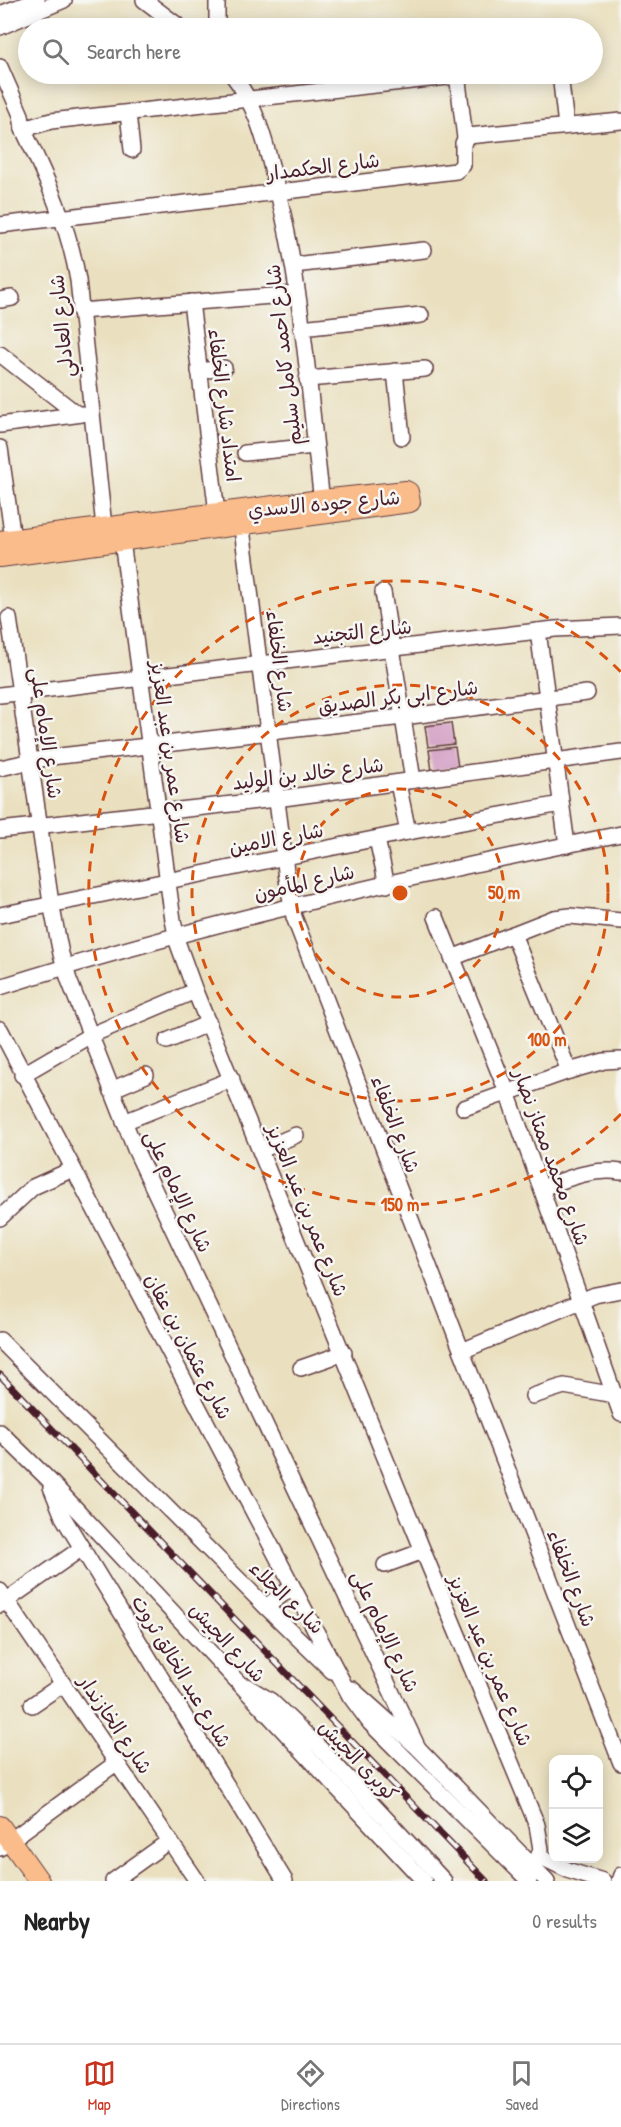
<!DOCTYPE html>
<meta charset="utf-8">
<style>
:root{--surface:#fff;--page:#f2f2f2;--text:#222;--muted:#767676;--line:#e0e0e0;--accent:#c8321e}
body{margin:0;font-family:"Patrick Hand","Playpen Sans Arabic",sans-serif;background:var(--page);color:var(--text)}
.controls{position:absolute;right:18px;bottom:18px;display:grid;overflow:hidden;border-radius:12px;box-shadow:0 3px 15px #0003}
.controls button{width:54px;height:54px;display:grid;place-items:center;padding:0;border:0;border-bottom:2px solid var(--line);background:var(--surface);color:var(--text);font:30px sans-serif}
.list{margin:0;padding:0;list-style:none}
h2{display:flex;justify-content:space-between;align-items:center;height:78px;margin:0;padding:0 24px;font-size:26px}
h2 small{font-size:20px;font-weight:400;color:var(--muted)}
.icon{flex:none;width:33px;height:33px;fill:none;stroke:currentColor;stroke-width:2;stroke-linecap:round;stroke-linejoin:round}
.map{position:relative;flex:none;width:621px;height:1881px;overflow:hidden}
.search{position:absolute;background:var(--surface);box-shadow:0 3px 15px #0003;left:18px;right:18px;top:18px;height:66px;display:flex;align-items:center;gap:15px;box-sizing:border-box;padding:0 21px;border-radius:33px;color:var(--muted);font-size:22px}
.sheet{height:162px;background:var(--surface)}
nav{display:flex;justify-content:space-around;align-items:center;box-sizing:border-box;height:84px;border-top:2px solid var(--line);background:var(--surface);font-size:16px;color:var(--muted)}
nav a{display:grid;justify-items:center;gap:3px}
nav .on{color:var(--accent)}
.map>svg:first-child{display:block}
</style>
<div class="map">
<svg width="621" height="1881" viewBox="0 0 621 1881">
<rect width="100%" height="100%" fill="#f6f6f2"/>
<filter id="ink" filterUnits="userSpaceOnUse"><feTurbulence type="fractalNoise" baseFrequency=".0167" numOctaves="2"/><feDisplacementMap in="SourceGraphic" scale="12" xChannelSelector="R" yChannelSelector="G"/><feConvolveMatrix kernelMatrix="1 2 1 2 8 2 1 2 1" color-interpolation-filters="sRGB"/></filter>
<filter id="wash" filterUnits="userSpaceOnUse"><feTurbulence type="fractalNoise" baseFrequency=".008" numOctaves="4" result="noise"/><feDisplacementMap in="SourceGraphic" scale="24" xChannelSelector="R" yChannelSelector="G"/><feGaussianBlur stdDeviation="1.35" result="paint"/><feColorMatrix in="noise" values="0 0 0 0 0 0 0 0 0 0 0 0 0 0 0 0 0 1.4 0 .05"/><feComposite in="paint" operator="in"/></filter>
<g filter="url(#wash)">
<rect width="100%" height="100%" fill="#eae0bf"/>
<g id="blocks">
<!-- building -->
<g fill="#cf93bf">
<path d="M451,723L454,744L428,747L425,726Z"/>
<path d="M455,747L458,767L432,771L429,750Z"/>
</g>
</g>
</g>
<g filter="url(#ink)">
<use href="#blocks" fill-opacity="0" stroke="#623c41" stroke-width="1.5"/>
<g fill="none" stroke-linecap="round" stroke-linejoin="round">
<defs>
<g id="minor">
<path d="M144,0L181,28"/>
<path d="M217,0V28"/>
<path d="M0,14L37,0"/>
<path d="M0,27L64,0"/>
<path d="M0,67L21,115L23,129C47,179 69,226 78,280L104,527"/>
<path d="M232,74C255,104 264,136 273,173C303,283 309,397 323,510"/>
<path d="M457,74L465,138"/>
<path d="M560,74L566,126"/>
<path d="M128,113L132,150"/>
<path d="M23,129L51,121L457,76"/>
<path d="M0,225L456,171L463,165V143L468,136L621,121"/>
<path d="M294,265L424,250"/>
<path d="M0,300L12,298"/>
<path d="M191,302L217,513"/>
<path d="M80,311L297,294"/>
<path d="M301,328L421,315"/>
<path d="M0,354L77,414"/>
<path d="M199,371L224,368"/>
<path d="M395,371L402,437"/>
<path d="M307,379L425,369"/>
<path d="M0,425L82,414"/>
<path d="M0,448L13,539"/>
<path d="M245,453L315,446"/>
<path d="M240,513L287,879L294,917L621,1763"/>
<path d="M122,541L173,920L178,944L195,991L423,1551L537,1825L541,1849L534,1868"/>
<path d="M383,592L413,780"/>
<path d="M9,618L51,903L61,954L69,980L135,1149L418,1748"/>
<path d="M538,631L567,845"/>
<path d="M0,695L555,629L621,626"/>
<path d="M0,768L51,757L403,717L587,693"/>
<path d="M398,783L408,832"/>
<path d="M0,830L276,799L621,752"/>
<path d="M377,839L387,885"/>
<path d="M0,915L408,832L561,804"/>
<path d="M436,917L507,1092L621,1414"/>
<path d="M513,934L569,1071"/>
<path d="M452,958L554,918L570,916L621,921"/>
<path d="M0,987C204,923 412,875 621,834"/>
<path d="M0,1029L350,1696L370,1723L529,1881"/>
<path d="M167,1041L209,1023"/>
<path d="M22,1075L89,1036L195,991"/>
<path d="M111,1090L146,1075"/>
<path d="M464,1108L569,1071L604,1061L621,1060"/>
<path d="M124,1122L232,1079"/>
<path d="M261,1150L296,1135"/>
<path d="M542,1188C569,1178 592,1168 621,1172"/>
<path d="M0,1218L33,1187L73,1169"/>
<path d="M0,1340L266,1607L332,1671"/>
<path d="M462,1351L595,1295L621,1290"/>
<path d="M301,1368L344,1353"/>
<path d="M533,1396L564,1386L620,1396"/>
<path d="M0,1432L49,1480L424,1881"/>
<path d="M51,1487L63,1517L285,1881"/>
<path d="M385,1565L423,1551"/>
<path d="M0,1591L197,1881"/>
<path d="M0,1605L82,1548"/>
<path d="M266,1607L292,1587"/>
<path d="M246,1686L271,1701L317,1745L444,1881"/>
<path d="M352,1689L418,1748L547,1881"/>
<path d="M32,1705L63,1684"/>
<path d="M0,1848L116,1763"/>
<path d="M539,1856L570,1871L603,1881"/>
<path d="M113,1881L169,1841"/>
<path d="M619,1881L621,1875"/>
</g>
<g id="major">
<path d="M0,541L321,500L406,491L408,492L410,502L0,557"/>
<path d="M0,1826L39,1881"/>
</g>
</defs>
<!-- minor casing -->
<use href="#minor" stroke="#623c41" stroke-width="18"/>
<!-- major casing -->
<use href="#major" stroke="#623c41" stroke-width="22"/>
<!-- minor -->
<use href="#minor" stroke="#fff" stroke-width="15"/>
<!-- major -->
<use href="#major" stroke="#f9bc8a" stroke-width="20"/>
<defs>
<path id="rail" d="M0,1375L486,1881"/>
</defs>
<!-- rail casing -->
<use href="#rail" stroke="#4a1f2b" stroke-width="7"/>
<!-- rail -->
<use href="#rail" stroke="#f6f6f2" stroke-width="4.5" stroke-dasharray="14" stroke-linecap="butt"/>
</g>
</g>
<!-- distance rings -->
<g fill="none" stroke="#d8530f" stroke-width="3" stroke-dasharray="10 8">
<circle cx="400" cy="893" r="104"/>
<circle cx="400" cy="893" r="208"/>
<path d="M621 1114A312 312 0 1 1 621 672"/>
</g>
<g text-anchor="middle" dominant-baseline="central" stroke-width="5" stroke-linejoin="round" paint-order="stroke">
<!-- street labels -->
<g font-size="20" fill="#4a1f2b" stroke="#f6f6f2">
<text transform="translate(323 166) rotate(-7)">شارع الحكمدار</text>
<text transform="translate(61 326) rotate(-96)">شارع العادلي</text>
<text transform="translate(283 355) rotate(-97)">شارع احمد كامل سليم</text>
<text transform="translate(225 405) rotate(83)">امتداد شارع الخلفاء</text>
<text transform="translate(324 503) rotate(-5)">شارع جوده الاسدي</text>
<text transform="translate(362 631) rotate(-6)">شارع التجنيد</text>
<text transform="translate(280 661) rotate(83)">شارع الخلفاء</text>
<text transform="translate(398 696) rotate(-7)">شارع ابى بكر الصديق</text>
<text transform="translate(47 733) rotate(82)">شارع الإمام على</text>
<text transform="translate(171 752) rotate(82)">شارع عمر بن عبد العزيز</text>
<text transform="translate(308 773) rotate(-7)">شارع خالد بن الوليد</text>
<text transform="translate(276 838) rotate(-11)">شارع الامين</text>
<text transform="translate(304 882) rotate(-13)">شارع المأمون</text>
<text transform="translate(396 1124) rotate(69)">شارع الخلفاء</text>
<text transform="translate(552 1157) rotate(70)">شارع محمد ممتاز نصار</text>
<text transform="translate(179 1191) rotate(65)">شارع الإمام على</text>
<text transform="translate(308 1210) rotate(68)">شارع عمر بن عبد العزيز</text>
<text transform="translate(189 1346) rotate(62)">شارع عثمان بن عفان</text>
<text transform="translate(572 1578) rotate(69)">شارع الخلفاء</text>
<text transform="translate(287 1597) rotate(44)">شارع الجلاء</text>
<text transform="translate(386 1631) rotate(65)">شارع الإمام على</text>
<text transform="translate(228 1642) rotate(47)">شارع الجيش</text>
<text transform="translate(491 1660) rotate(67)">شارع عمر بن عبد العزيز</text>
<text transform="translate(182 1671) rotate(59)">شارع عبد الخالق ثروت</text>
<text transform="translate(116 1724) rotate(56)">شارع الخازندار</text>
<text transform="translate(359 1760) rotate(46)">كوبرى الجيش</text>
</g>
</g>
<circle cx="400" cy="893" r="9" fill="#d8530f" stroke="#f6f6f2" stroke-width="3"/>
<g font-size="18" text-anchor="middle" font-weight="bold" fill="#d8530f" stroke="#f6f6f2" stroke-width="5" stroke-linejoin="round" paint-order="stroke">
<text x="504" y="899">50 m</text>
<text x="547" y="1046">100 m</text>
<text x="400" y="1211">150 m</text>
</g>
</svg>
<div class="controls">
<button><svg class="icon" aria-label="locate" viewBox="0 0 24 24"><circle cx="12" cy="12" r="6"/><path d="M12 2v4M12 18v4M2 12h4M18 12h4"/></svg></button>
<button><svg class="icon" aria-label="layers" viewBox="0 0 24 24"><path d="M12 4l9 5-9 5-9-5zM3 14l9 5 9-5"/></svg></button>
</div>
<div class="search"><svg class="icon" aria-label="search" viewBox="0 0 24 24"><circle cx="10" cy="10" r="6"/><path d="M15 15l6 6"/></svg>Search here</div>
</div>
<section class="sheet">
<h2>Nearby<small>0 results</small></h2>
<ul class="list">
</ul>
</section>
<nav>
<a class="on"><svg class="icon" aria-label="map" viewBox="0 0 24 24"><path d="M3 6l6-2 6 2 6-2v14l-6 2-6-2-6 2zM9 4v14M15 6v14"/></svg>Map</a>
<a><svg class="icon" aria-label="directions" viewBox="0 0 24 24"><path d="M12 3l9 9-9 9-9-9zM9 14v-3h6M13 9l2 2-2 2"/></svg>Directions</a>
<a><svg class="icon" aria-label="saved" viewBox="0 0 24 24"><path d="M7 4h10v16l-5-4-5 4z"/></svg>Saved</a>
</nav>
